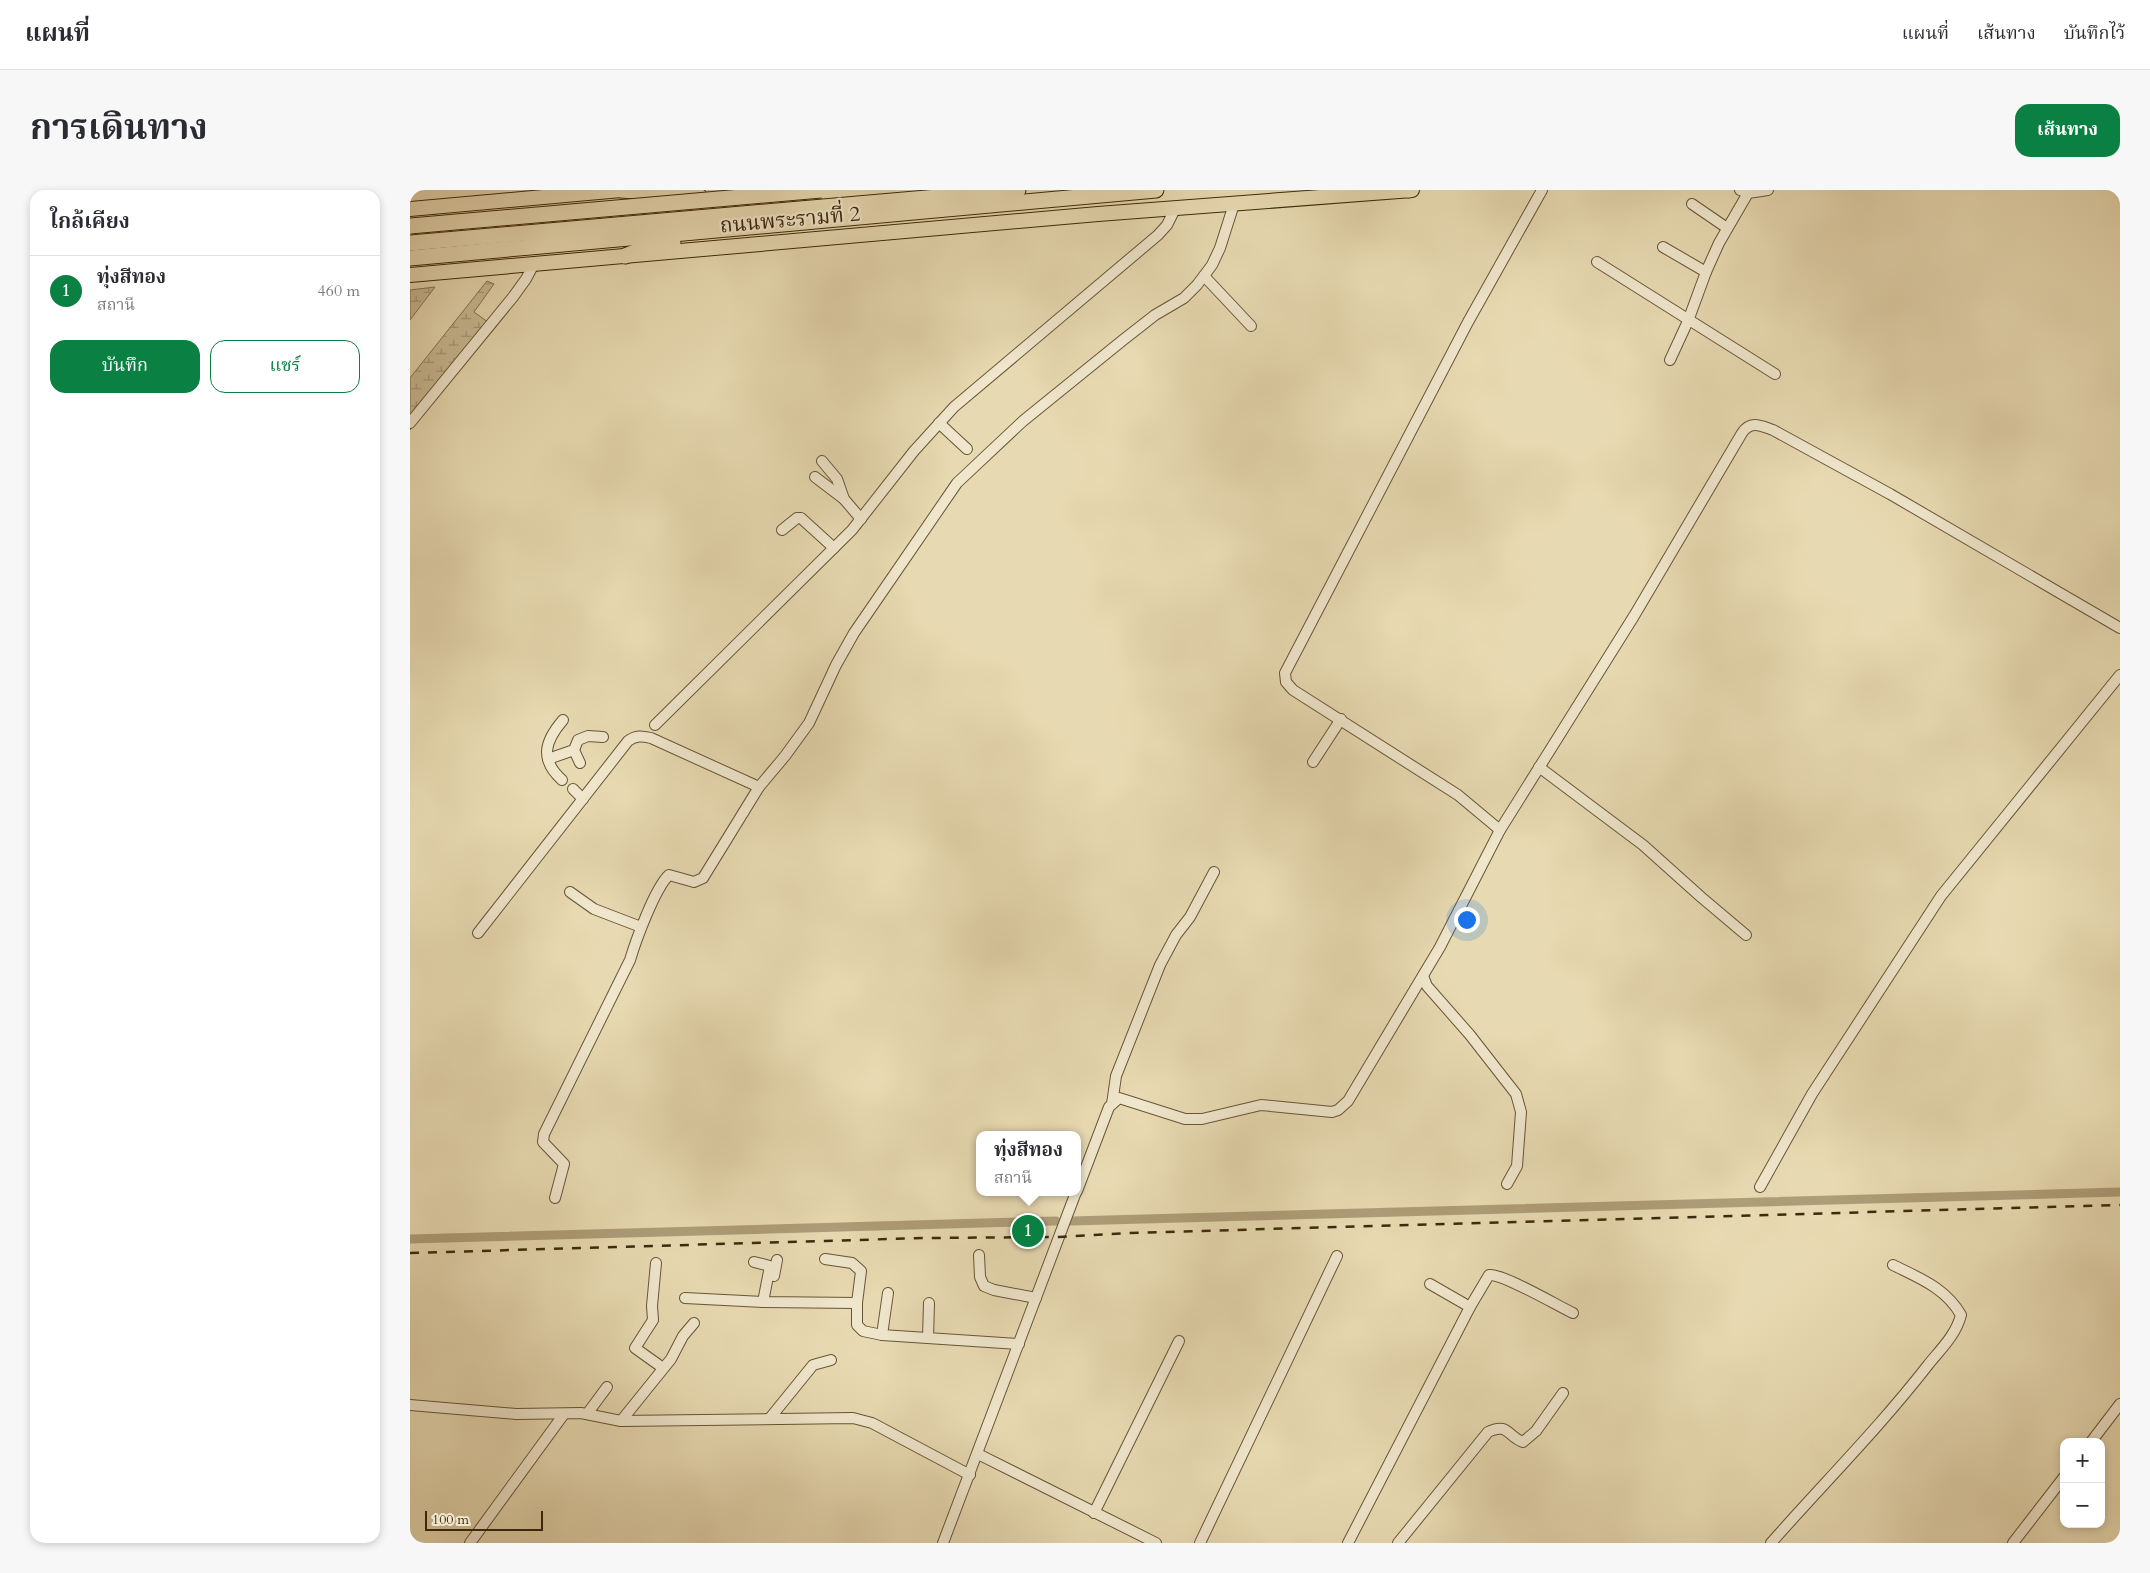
<!DOCTYPE html>
<html lang="th">
<meta charset="utf-8">
<style>
:root{--surface:#fff;--page:#f7f7f7;--text:#2b2b33;--muted:#7c7c81;--line:#e1e1e2;--accent:#0b8043}
body{margin:0;font-family:Cardo,"Noto Serif Thai",serif;background:var(--page);color:var(--text)}
.controls{position:absolute;right:15px;bottom:15px;display:grid;overflow:hidden;border-radius:10px;box-shadow:0 2px 8px #0003}
.controls button{width:45px;height:45px;display:grid;place-items:center;padding:0;border:0;border-bottom:1px solid var(--line);background:var(--surface);color:var(--text);font:25px sans-serif}
.scale{position:absolute;left:15px;bottom:12px;width:118px;box-sizing:border-box;padding-left:5px;border:2px solid #3f290c;border-top:0;font-size:14px;line-height:18px;white-space:nowrap;color:#3f290c;-webkit-text-stroke:4px #efe6cc;paint-order:stroke}
.you{position:absolute;left:1056px;top:729px;width:18px;height:18px;margin:-12px;border:4px solid #fff;border-radius:50%;background:#1a73e8;box-shadow:0 0 0 8px #1a73e833}
.badge{display:grid;place-items:center;width:32px;height:32px;border-radius:50%;background:var(--accent);color:#fff;font-size:16px;font-weight:700}
.pin{position:absolute;translate:-50% -50%;border:2px solid #fff;box-shadow:0 1px 5px #0006}
.popup{position:absolute;left:566px;top:941px;width:105px;height:65px;box-sizing:border-box;display:grid;place-content:center;border-radius:10px;background:var(--surface);filter:drop-shadow(0 1px 4px #0005);font-size:16px;white-space:nowrap;color:var(--muted)}
.popup b{font-size:19px;color:var(--text)}
.popup::after{content:'';position:absolute;left:50%;top:100%;margin-left:-10px;border:10px solid transparent;border-top-color:var(--surface)}
.list{margin:0;padding:0;list-style:none}
h2{display:flex;justify-content:space-between;align-items:center;height:65px;margin:0;padding:0 20px;font-size:21px}
h2 small{font-size:16px;font-weight:400;color:var(--muted)}
.list li{display:grid;grid-template-columns:32px 1fr auto;gap:15px;align-items:center;box-sizing:border-box;height:70px;padding:0 20px;border-top:1px solid var(--line)}
.list b{display:block;font-size:19px;white-space:nowrap}
.list p{margin:0;font-size:16px;white-space:nowrap;color:var(--muted)}
.list em{font-size:16px;font-style:normal;color:var(--muted)}
.actions{display:flex;gap:10px;padding:15px 20px}
.actions a{flex:1;padding:11px 0;border:1px solid var(--accent);border-radius:15px;text-align:center;font-size:18px;color:var(--accent)}
.actions .main{background:var(--accent);color:#fff}
.map{position:relative;flex:none;width:1710px;height:1353px;overflow:hidden;border-radius:15px}
header{display:flex;align-items:center;gap:30px;box-sizing:border-box;height:70px;padding:0 25px;background:var(--surface);border-bottom:1px solid var(--line)}
header strong{font-size:24px}
nav{display:flex;gap:28px;margin-inline-start:auto;font-size:18px}
.intro{display:flex;align-items:center;justify-content:space-between;box-sizing:border-box;height:120px;padding:0 30px}
h1{margin:0;font-size:35px}
.button{padding:12px 22px;border-radius:15px;background:var(--accent);color:#fff;font-size:18px;font-weight:700}
main{display:flex;gap:30px;padding:0 30px}
aside{flex:1;background:var(--surface);border-radius:15px;box-shadow:0 2px 8px #0003}
.map>svg:first-child{display:block}
</style>
<header>
<strong>แผนที่</strong>
<nav><a>แผนที่</a><a>เส้นทาง</a><a>บันทึกไว้</a></nav>
</header>
<div class="intro"><h1>การเดินทาง</h1><a class="button">เส้นทาง</a></div>
<main>
<aside>
<h2>ใกล้เคียง<small></small></h2>
<ul class="list">
<li><span class="badge">1</span><div><b>ทุ่งสีทอง</b><p>สถานี</p></div><em>460 m</em></li>
</ul>
<div class="actions"><a class="main">บันทึก</a><a>แชร์</a></div>
</aside>
<div class="map">
<svg width="1710" height="1353" viewBox="0 0 1710 1353">
<defs>
<pattern id="wetland-marsh" width="20" height="14" patternUnits="userSpaceOnUse" patternTransform="scale(1.25)"><rect width="20" height="14" fill="#cabb95"/><path d="M1 5h8M5 5V1M11 12h8M15 12V8" fill="none" stroke="#a59878"/></pattern>
</defs>
<rect width="100%" height="100%" fill="#e7d9b1"/>
<filter id="stains"><feTurbulence type="fractalNoise" baseFrequency=".004" numOctaves="4"/><feColorMatrix values="0 0 0 0 .2 0 0 0 0 .09 0 0 0 0 .02 0 0 0 .5 -.17"/></filter>
<radialGradient id="worn" r=".72"><stop offset=".6" stop-color="#630" stop-opacity="0"/><stop offset="1" stop-color="#630" stop-opacity=".3"/></radialGradient>
<!-- wetland -->
<g fill="url(#wetland-marsh)" stroke="#847250">
<path d="M77,91L84,94L64,122L82,135L0,240V188Z"/>
<path d="M25,97L0,130V100Z"/>
</g>
<g fill="none" stroke-linecap="round" stroke-linejoin="round">
<!-- canal -->
<g stroke="#ae9d79" stroke-width="9">
<path d="M661,1031L1710,1002"/>
<path d="M0,1049L646,1031"/>
</g>
<defs>
<g id="minor">
<path d="M1330,0L1338,3L1358,0"/>
<path d="M1282,14L1317,38"/>
<path d="M1253,57L1296,82"/>
<path d="M1187,72L1365,184"/>
<path d="M794,86L841,136"/>
<path d="M1260,170L1278,131L1296,82L1309,53L1338,3"/>
<path d="M0,233L103,107L116,89L124,74"/>
<path d="M529,233L557,259"/>
<path d="M412,271L427,289L434,309L451,329"/>
<path d="M405,287L434,309"/>
<path d="M372,340L387,328H391L424,358"/>
<path d="M245,535L442,340L504,261L544,217L748,45L757,35L765,19"/>
<path d="M138,569L164,560"/>
<path d="M903,572L931,529"/>
<path d="M170,573L164,560L168,550L178,546L193,547"/>
<path d="M1129,577L1233,655L1291,707L1336,745"/>
<path d="M152,590C129,569 135,551 153,530"/>
<path d="M163,599L173,609"/>
<path d="M1090,640L1048,605L883,500L876,492L875,483L1058,132L1132,0"/>
<path d="M160,702L184,719L231,737"/>
<path d="M68,743L218,551C226,545 232,546 241,548L349,597L375,566L399,533L426,475L444,443L547,293L613,231L713,150L745,125L774,108L787,95L802,75L810,58L824,14"/>
<path d="M1013,786L1017,796L1060,845L1106,904L1111,922L1107,976L1097,994"/>
<path d="M702,914L706,886L750,775L766,745L780,727L804,682"/>
<path d="M1350,997L1402,904L1531,706L1710,485"/>
<path d="M667,1001L699,917L709,908L775,929H792L851,915L922,922L928,920L938,911L1030,757L1090,640L1224,426L1332,243C1341,230 1351,236 1363,240L1480,304L1710,438"/>
<path d="M145,1008L154,974L133,952L134,944L220,770C226,750 245,698 259,685L284,692L293,688L349,597"/>
<path d="M569,1065L570,1087L574,1096L584,1100L626,1108"/>
<path d="M415,1069L442,1073L451,1081L447,1113"/>
<path d="M344,1072L360,1076L353,1112"/>
<path d="M246,1073L242,1116L243,1130L225,1158L253,1178"/>
<path d="M364,1086L367,1070"/>
<path d="M1020,1094L1060,1117"/>
<path d="M275,1108L353,1112L447,1113V1135L453,1141L472,1145L609,1154"/>
<path d="M472,1145L478,1103"/>
<path d="M518,1148L519,1113"/>
<path d="M0,1215L106,1224L171,1223L211,1231L443,1228L462,1233L560,1285"/>
<path d="M177,1224L197,1197"/>
<path d="M360,1228L403,1175L421,1170"/>
<path d="M211,1231L261,1169L273,1146L284,1133"/>
<path d="M1681,1252L1710,1214"/>
<path d="M568,1264L746,1353"/>
<path d="M684,1323L769,1151"/>
<path d="M60,1353L154,1224"/>
<path d="M533,1353L666,1002"/>
<path d="M790,1353L927,1066"/>
<path d="M938,1353L1060,1117L1079,1085C1092,1083 1148,1116 1163,1123"/>
<path d="M988,1353L1078,1242C1098,1232 1098,1247 1113,1252L1126,1241L1153,1203"/>
<path d="M1361,1353C1413,1294 1469,1238 1518,1175C1530,1160 1546,1145 1551,1125C1536,1098 1509,1088 1483,1075"/>
<path d="M1603,1353L1654,1287"/>
</g>
<g id="major">
<path d="M0,19L211,0"/>
<path d="M0,85L688,24L1002,0"/>
</g>
<g id="highway">
<path d="M211,0L289,6"/>
<path d="M998,0H999"/>
<path d="M0,53L608,0"/>
<path d="M215,66L235,58L263,53"/>
<path d="M0,68L746,0"/>
</g>
</defs>
<!-- minor casing -->
<use href="#minor" stroke="#695535" stroke-width="12"/>
<!-- major casing -->
<use href="#major" stroke="#3f290c" stroke-width="16"/>
<!-- highway casing -->
<use href="#highway" stroke="#3f290c" stroke-width="17"/>
<!-- minor -->
<use href="#minor" stroke="#efe6cc" stroke-width="10"/>
<!-- major -->
<use href="#major" stroke="#e7d9b1" stroke-width="14"/>
<!-- highway -->
<use href="#highway" stroke="#e7d9b1" stroke-width="15"/>
<!-- rail -->
<path stroke="#3f290c" stroke-width="2.5" stroke-dasharray="9 9" stroke-linecap="butt" d="M0,1063L515,1048L650,1047L717,1043L1710,1015"/>
<defs>
<path id="highway-bridge" d="M0,36L411,0"/>
</defs>
<!-- highway-bridge casing -->
<use href="#highway-bridge" stroke="#3f290c" stroke-width="17" stroke-linecap="butt"/>
<!-- highway-bridge -->
<use href="#highway-bridge" stroke="#e7d9b1" stroke-width="15"/>
</g>
<g text-anchor="middle" dominant-baseline="central" stroke-width="4.5" stroke-linejoin="round" paint-order="stroke">
<!-- street labels -->
<g font-size="21" fill="#3f290c" stroke="#efe6cc">
<text transform="translate(380 30) rotate(-5)">ถนนพระรามที่ 2</text>
</g>
</g>
<rect width="100%" height="100%" filter="url(#stains)"/>
<rect width="100%" height="100%" fill="url(#worn)"/>
</svg>
<div class="controls">
<button>+</button>
<button>−</button>
</div>
<div class="scale">100 m</div>
<div class="you"></div>
<div class="pin badge" style="left:618px;top:1041px">1</div>
<div class="popup"><b>ทุ่งสีทอง</b>สถานี</div>
</div>
</main>
